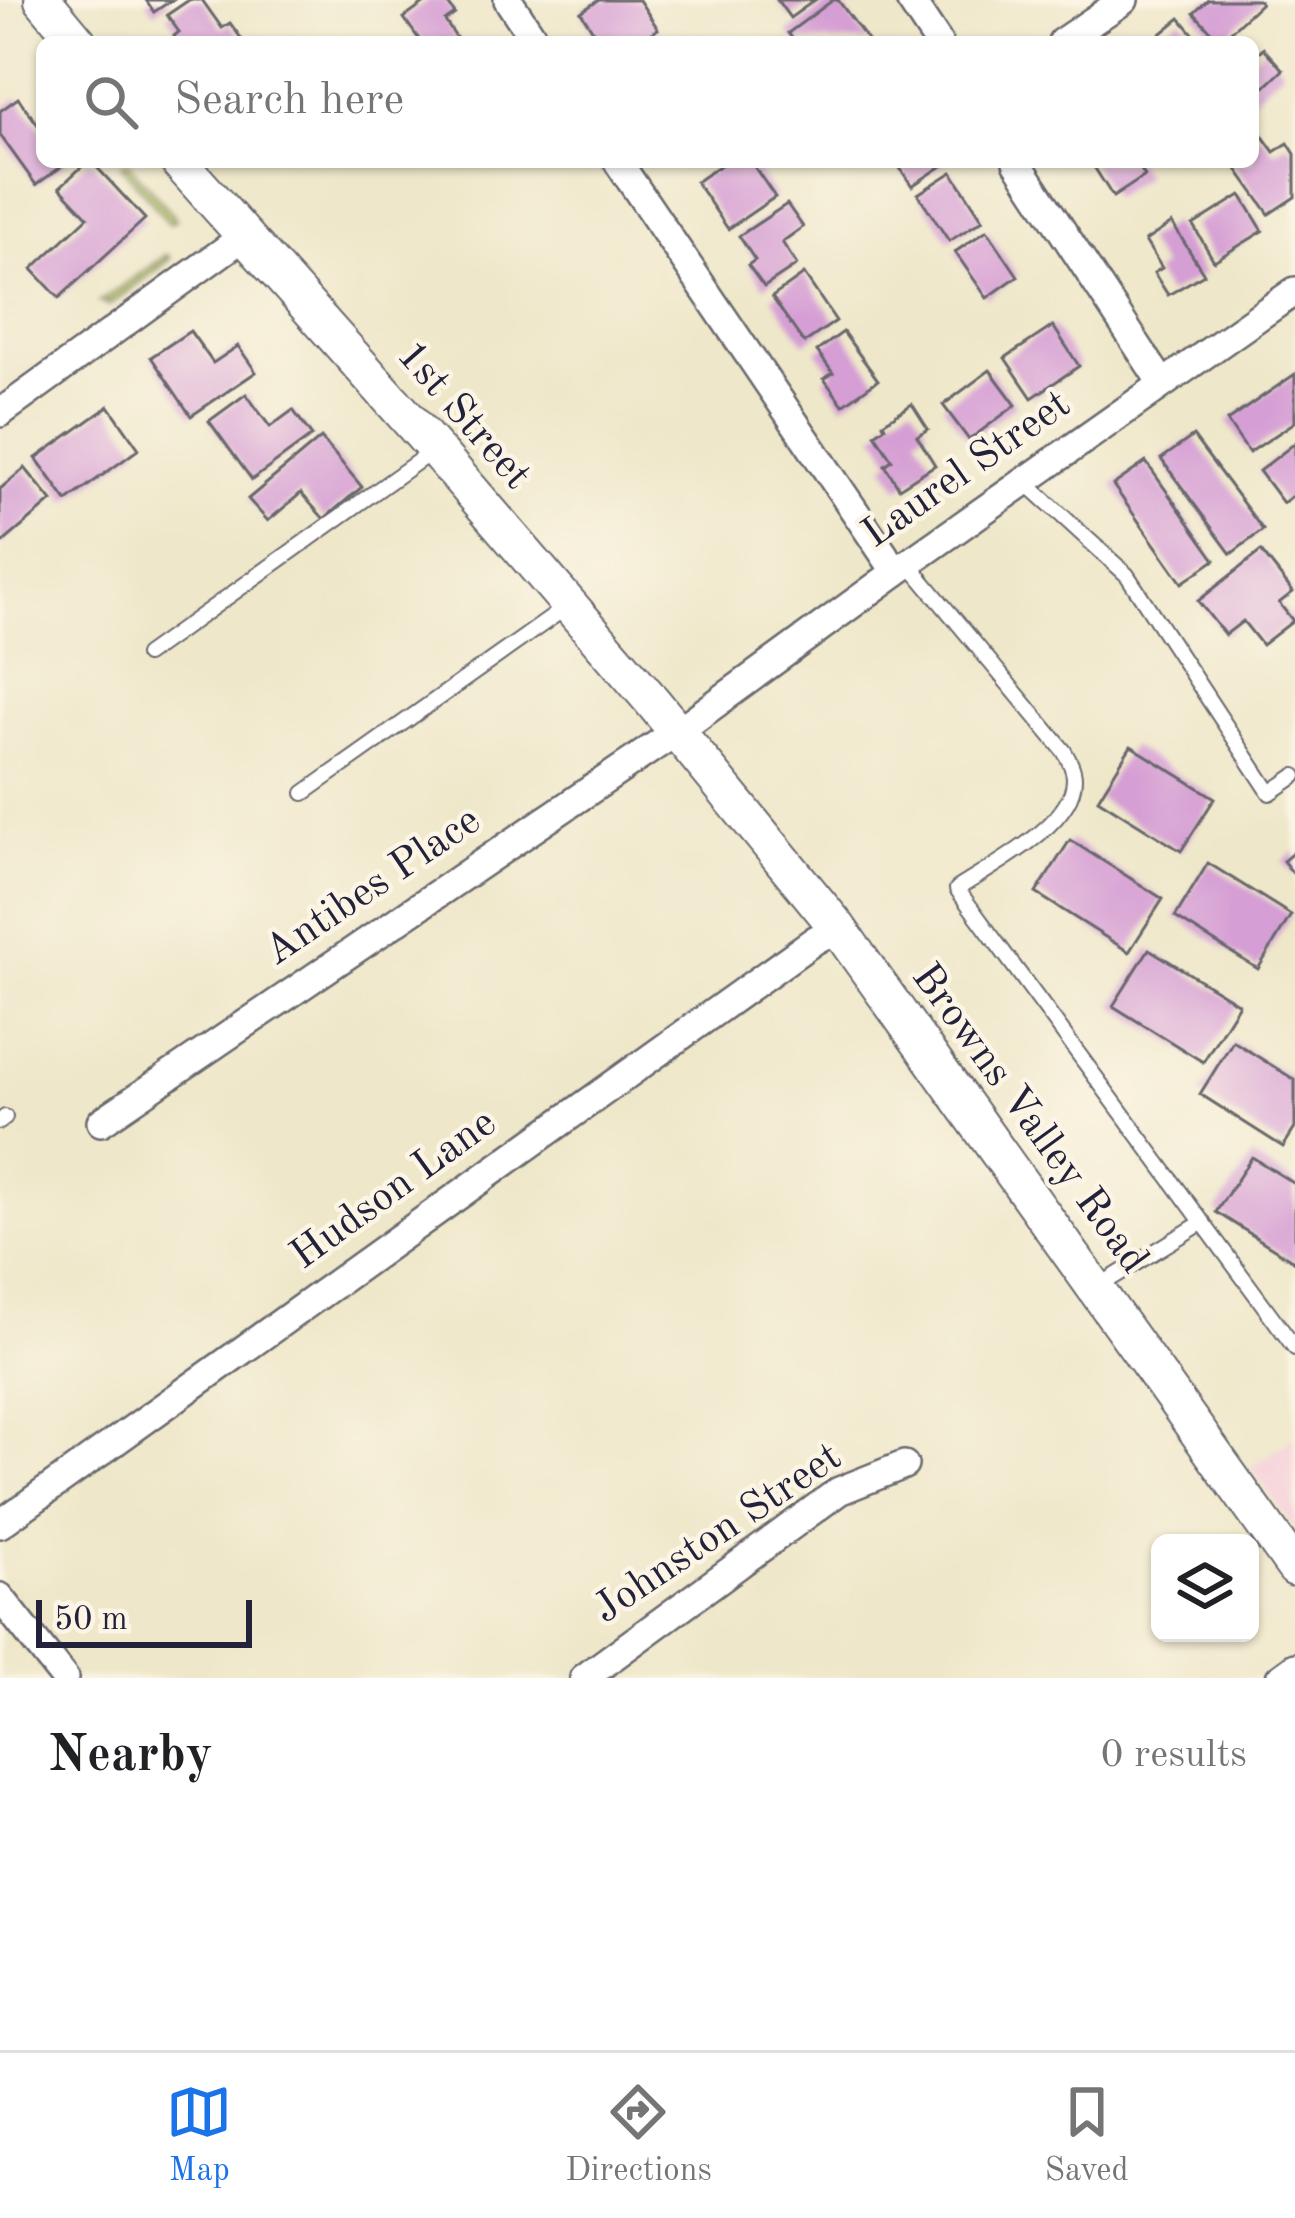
<!DOCTYPE html>
<style>
:root{--surface:#fff;--page:#f2f2f2;--text:#202124;--muted:#757577;--line:#e0e0e0;--accent:#1a73e8}
body{margin:0;font-family:"Old Standard TT",serif;background:var(--page);color:var(--text)}
.controls{position:absolute;right:36px;bottom:36px;display:grid;overflow:hidden;border-radius:18px;box-shadow:0 3px 9px #0004}
.controls button{width:108px;height:108px;display:grid;place-items:center;padding:0;border:0;border-bottom:3px solid var(--line);background:var(--surface);color:var(--text);font:60px sans-serif}
.scale{position:absolute;left:36px;bottom:30px;width:216px;box-sizing:border-box;padding-left:12px;border:6px solid #22223b;border-top:0;font-size:33px;line-height:42px;white-space:nowrap;color:#22223b;-webkit-text-stroke:9px #fcf5e5;paint-order:stroke}
.list{margin:0;padding:0;list-style:none}
h2{display:flex;justify-content:space-between;align-items:center;height:156px;margin:0;padding:0 48px;font-size:51px}
h2 small{font-size:39px;font-weight:400;color:var(--muted)}
.icon{flex:none;width:66px;height:66px;fill:none;stroke:currentColor;stroke-width:2;stroke-linecap:round;stroke-linejoin:round}
.map{position:relative;flex:none;width:1295px;height:1678px;overflow:hidden}
.search{position:absolute;background:var(--surface);box-shadow:0 3px 9px #0004;left:36px;right:36px;top:36px;height:132px;display:flex;align-items:center;gap:30px;box-sizing:border-box;padding:0 42px;border-radius:18px;color:var(--muted);font-size:45px}
.sheet{height:372px;background:var(--surface)}
nav{display:flex;justify-content:space-around;align-items:center;box-sizing:border-box;height:168px;border-top:3px solid var(--line);background:var(--surface);font-size:33px;color:var(--muted)}
nav a{display:grid;justify-items:center;gap:6px}
nav .on{color:var(--accent)}
.map>svg:first-child{display:block}
</style>
<div class="map">
<svg width="1295" height="1678" viewBox="0 0 1295 1678">
<rect width="100%" height="100%" fill="#fcf5e5"/>
<filter id="ink" filterUnits="userSpaceOnUse"><feTurbulence type="fractalNoise" baseFrequency=".00833" numOctaves="2"/><feDisplacementMap in="SourceGraphic" scale="24" xChannelSelector="R" yChannelSelector="G"/><feConvolveMatrix kernelMatrix="1 2 1 2 8 2 1 2 1" color-interpolation-filters="sRGB"/></filter>
<filter id="wash" filterUnits="userSpaceOnUse"><feTurbulence type="fractalNoise" baseFrequency=".004" numOctaves="4" result="noise"/><feDisplacementMap in="SourceGraphic" scale="48" xChannelSelector="R" yChannelSelector="G"/><feGaussianBlur stdDeviation="2.7" result="paint"/><feColorMatrix in="noise" values="0 0 0 0 0 0 0 0 0 0 0 0 0 0 0 0 0 1.4 0 .05"/><feComposite in="paint" operator="in"/></filter>
<g filter="url(#wash)">
<rect width="100%" height="100%" fill="#eee7c9"/>
<!-- built -->
<path fill="#f5cfda" d="M1295,1437V1530L1251,1468Z"/>
<!-- green -->
<g fill="#b0bd5f" stroke="#69704d" stroke-width="3">
<path d="M128,163L172,214L176,220L169,223L121,165Z"/>
<path d="M167,255L170,258L163,265L109,305L100,302Z"/>
</g>
<g id="blocks">
<!-- building -->
<g fill="#d59ed4">
<path d="M146,0H172L154,12Z"/>
<path d="M189,0H202L222,28L230,23L241,38L234,42H178L174,36L179,32L167,15Z"/>
<path d="M429,0H445L455,14L445,21L459,42H421L404,18Z"/>
<path d="M599,0H639L658,29L637,42H600L581,12Z"/>
<path d="M777,0H815L790,18Z"/>
<path d="M833,0H838L869,42H795L788,33Z"/>
<path d="M1208,0H1258L1261,3L1220,41L1194,13Z"/>
<path d="M1180,18L1200,42H1151Z"/>
<path d="M1263,48L1283,70L1253,98V58Z"/>
<path d="M18,98L42,130V162H68L36,185L0,135V111Z"/>
<path d="M1261,134L1274,152L1288,143L1295,154V197L1269,214L1232,162H1253V139Z"/>
<path d="M87,162H92L145,219L59,298L32,269L88,217L60,187Z"/>
<path d="M725,162H751L775,197L728,229L696,182Z"/>
<path d="M896,162H948L912,186Z"/>
<path d="M1091,162H1136L1145,176L1113,197Z"/>
<path d="M952,172L983,220L949,241L918,194Z"/>
<path d="M1241,195L1263,231L1214,261L1193,225Z"/>
<path d="M787,204L803,227L782,242L797,265L764,287L748,265L755,260L739,236Z"/>
<path d="M1172,223L1204,274L1168,295L1154,273L1162,268L1145,241Z"/>
<path d="M987,230L1018,276L987,298L955,252Z"/>
<path d="M804,274L836,321L804,343L772,297Z"/>
<path d="M1053,326L1079,366L1032,398L1005,358Z"/>
<path d="M190,331L213,363L238,346L256,372L191,416L151,357Z"/>
<path d="M843,332L878,380L843,405L824,379L833,373L817,351Z"/>
<path d="M990,370L1016,405L969,440L943,405Z"/>
<path d="M1295,374V422L1249,453L1227,421Z"/>
<path d="M246,394L270,427L293,410L312,436L252,480L209,421Z"/>
<path d="M912,404L928,429L917,436L935,465L899,488L885,465L892,460L875,434L885,427L883,423Z"/>
<path d="M109,406L139,449L67,501L36,458Z"/>
<path d="M1193,436L1263,530L1231,554L1161,459Z"/>
<path d="M321,438L362,487L324,519L301,493L268,521L248,499Z"/>
<path d="M1295,443V494L1283,503L1259,471Z"/>
<path d="M1146,462L1215,560L1182,583L1113,485Z"/>
<path d="M25,468L52,501L0,545V489Z"/>
<path d="M1261,551L1293,592L1279,603L1293,621L1262,645L1243,621L1225,635L1198,601Z"/>
<path d="M1131,746L1215,798L1181,851L1098,799Z"/>
<path d="M1070,840L1163,899L1129,952L1036,893Z"/>
<path d="M1295,851V876L1283,861Z"/>
<path d="M1208,863L1291,915L1258,969L1175,917Z"/>
<path d="M1149,949L1239,1004L1203,1062L1113,1006Z"/>
<path d="M1233,1041L1295,1080V1128L1283,1147L1200,1094Z"/>
<path d="M1252,1157L1295,1184V1262L1216,1212Z"/>
</g>
</g>
</g>
<g filter="url(#ink)">
<use href="#blocks" fill-opacity="0" stroke="#69676d" stroke-width="3"/>
<g fill="none" stroke-linecap="round" stroke-linejoin="round">
<defs>
<g id="service">
<path d="M1024,481L1127,575L1270,793L1295,776"/>
<path d="M908,563L1064,751C1069,760 1074,769 1074,778C1075,824 992,866 957,889L1295,1348"/>
<path d="M146,655L431,452"/>
<path d="M304,793L568,606"/>
<path d="M0,1122L5,1117"/>
<path d="M1099,1286L1203,1222"/>
</g>
<g id="minor">
<path d="M508,0L536,42"/>
<path d="M910,0L938,42"/>
<path d="M1062,42L1124,0"/>
<path d="M618,162L896,572"/>
<path d="M1017,162L1162,383"/>
<path d="M0,413L243,237"/>
<path d="M101,1122L692,721L896,572L1295,291"/>
<path d="M0,1524L815,940L838,928"/>
<path d="M0,1597L64,1678"/>
<path d="M584,1678L839,1491L904,1465"/>
<path d="M1280,1678L1295,1667"/>
</g>
<g id="secondary">
<path d="M43,0L78,42"/>
<path d="M179,162L435,449L652,701L838,928L1295,1568"/>
</g>
</defs>
<!-- service casing -->
<use href="#service" stroke="#69676d" stroke-width="18"/>
<!-- minor casing -->
<use href="#minor" stroke="#69676d" stroke-width="32"/>
<!-- secondary casing -->
<use href="#secondary" stroke="#69676d" stroke-width="40"/>
<!-- service -->
<use href="#service" stroke="#fff" stroke-width="14"/>
<!-- minor -->
<use href="#minor" stroke="#fff" stroke-width="27"/>
<!-- secondary -->
<use href="#secondary" stroke="#fff" stroke-width="36"/>
</g>
</g>
<g text-anchor="middle" dominant-baseline="central" stroke-width="9" stroke-linejoin="round" paint-order="stroke">
<!-- street labels -->
<g font-size="42" fill="#22223b" stroke="#fcf5e5">
<text transform="translate(463 416) rotate(49)">1st Street</text>
<text transform="translate(967 470) rotate(-35)">Laurel Street</text>
<text transform="translate(373 887) rotate(-34)">Antibes Place</text>
<text transform="translate(1029 1119) rotate(54)">Browns Valley Road</text>
<text transform="translate(394 1190) rotate(-36)">Hudson Lane</text>
<text transform="translate(718 1534) rotate(-34)">Johnston Street</text>
</g>
</g>
</svg>
<div class="controls">
<button><svg class="icon" aria-label="layers" viewBox="0 0 24 24"><path d="M12 4l9 5-9 5-9-5zM3 14l9 5 9-5"/></svg></button>
</div>
<div class="scale">50 m</div>
<div class="search"><svg class="icon" aria-label="search" viewBox="0 0 24 24"><circle cx="10" cy="10" r="6"/><path d="M15 15l6 6"/></svg>Search here</div>
</div>
<section class="sheet">
<h2>Nearby<small>0 results</small></h2>
<ul class="list">
</ul>
</section>
<nav>
<a class="on"><svg class="icon" aria-label="map" viewBox="0 0 24 24"><path d="M3 6l6-2 6 2 6-2v14l-6 2-6-2-6 2zM9 4v14M15 6v14"/></svg>Map</a>
<a><svg class="icon" aria-label="directions" viewBox="0 0 24 24"><path d="M12 3l9 9-9 9-9-9zM9 14v-3h6M13 9l2 2-2 2"/></svg>Directions</a>
<a><svg class="icon" aria-label="saved" viewBox="0 0 24 24"><path d="M7 4h10v16l-5-4-5 4z"/></svg>Saved</a>
</nav>
